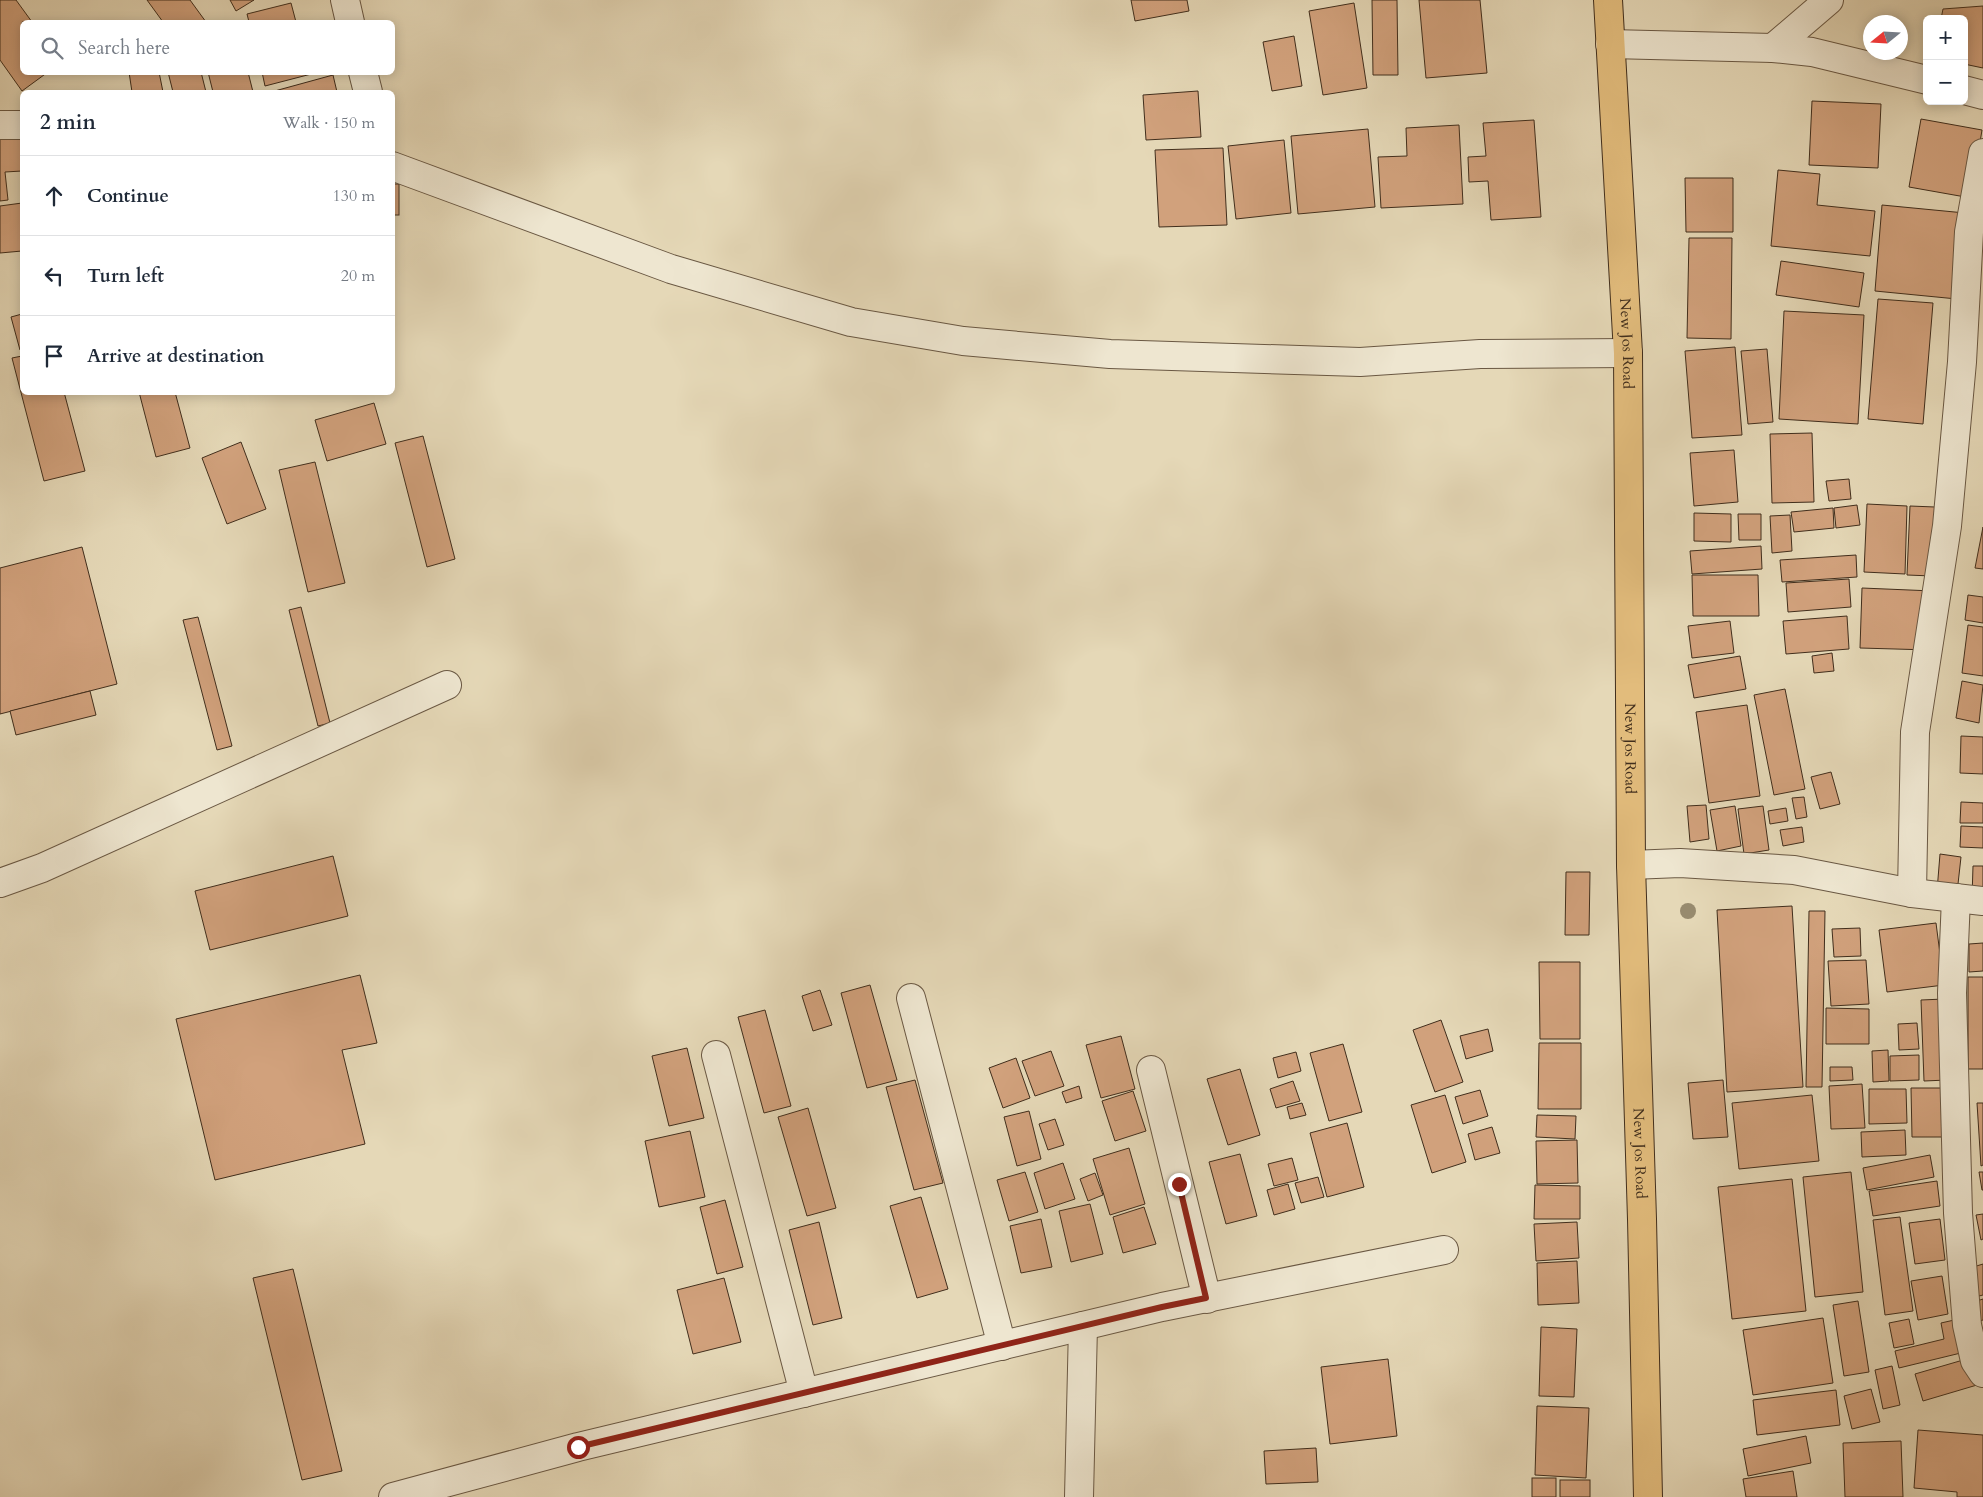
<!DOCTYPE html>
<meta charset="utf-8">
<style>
:root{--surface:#fff;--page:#f2f2f3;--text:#1f2937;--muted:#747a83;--line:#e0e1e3}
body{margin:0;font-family:Cardo,serif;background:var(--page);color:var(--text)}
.controls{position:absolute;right:15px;top:15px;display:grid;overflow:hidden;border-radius:8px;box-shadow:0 2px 12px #0003}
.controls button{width:45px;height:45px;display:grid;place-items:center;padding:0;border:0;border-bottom:1px solid var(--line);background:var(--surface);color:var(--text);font:25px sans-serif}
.compass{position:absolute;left:1863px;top:15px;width:45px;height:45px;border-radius:50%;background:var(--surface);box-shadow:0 2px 12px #0003;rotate:252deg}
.stop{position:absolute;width:15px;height:15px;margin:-11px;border:4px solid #8f2418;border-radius:50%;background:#fff}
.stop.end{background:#8f2418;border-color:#fff;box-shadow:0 1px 5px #0008}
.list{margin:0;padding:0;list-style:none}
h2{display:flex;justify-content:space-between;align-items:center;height:65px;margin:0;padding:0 20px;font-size:21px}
h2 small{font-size:16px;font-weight:400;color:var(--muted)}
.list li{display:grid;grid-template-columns:32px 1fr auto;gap:15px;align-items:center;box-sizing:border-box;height:80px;padding:0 20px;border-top:1px solid var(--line)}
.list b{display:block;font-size:19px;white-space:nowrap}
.list em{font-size:16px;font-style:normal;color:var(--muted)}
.icon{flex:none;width:28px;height:28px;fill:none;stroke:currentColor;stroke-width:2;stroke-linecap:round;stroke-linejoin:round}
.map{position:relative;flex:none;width:1983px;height:1497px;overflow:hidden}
.search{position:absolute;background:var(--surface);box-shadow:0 2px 12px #0003;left:20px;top:20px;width:375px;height:55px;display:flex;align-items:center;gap:12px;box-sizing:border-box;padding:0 18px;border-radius:8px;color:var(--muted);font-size:19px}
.panel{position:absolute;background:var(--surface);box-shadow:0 2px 12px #0003;left:20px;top:90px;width:375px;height:305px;border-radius:8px}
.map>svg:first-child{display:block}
</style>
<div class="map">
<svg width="1983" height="1497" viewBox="0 0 1983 1497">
<rect width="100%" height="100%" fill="#e5d8b7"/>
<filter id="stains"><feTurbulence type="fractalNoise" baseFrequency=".004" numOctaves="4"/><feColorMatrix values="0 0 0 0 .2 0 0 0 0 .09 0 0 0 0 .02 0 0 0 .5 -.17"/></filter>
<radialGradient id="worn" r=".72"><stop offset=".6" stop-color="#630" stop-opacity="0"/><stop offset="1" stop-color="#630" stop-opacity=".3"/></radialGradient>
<!-- building -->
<g fill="#d1a17c" stroke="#412e1c">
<path d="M0,0H16L32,22H22V72H48L22,91L0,60Z"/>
<path d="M147,0H190L206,22H163Z"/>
<path d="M230,0H254L236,11Z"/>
<path d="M1131,0H1187L1189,11L1135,21Z"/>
<path d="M1372,0H1397L1398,75H1373Z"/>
<path d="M1419,0H1480L1487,73L1426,78Z"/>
<path d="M291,3L296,22H249L247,14Z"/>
<path d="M1354,3L1367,88L1323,95L1309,11Z"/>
<path d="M1983,6V68L1964,64V19H1941L1943,9Z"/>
<path d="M1294,36L1302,86L1272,91L1263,42Z"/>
<path d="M129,72H159L163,92H132Z"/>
<path d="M168,72H201L206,92H173Z"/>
<path d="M208,72H248L253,92H213Z"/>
<path d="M262,72H319L265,86Z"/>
<path d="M333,75L337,92H271Z"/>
<path d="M1198,91L1201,137L1146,140L1143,95Z"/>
<path d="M1812,101L1881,104L1878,168L1809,165Z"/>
<path d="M1921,119L1982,130L1971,198L1909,187Z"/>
<path d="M1534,120L1541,217L1491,220L1488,181L1469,182L1468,157L1486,156L1483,123Z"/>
<path d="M1459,125L1463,204L1381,208L1378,157L1407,156L1406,128Z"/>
<path d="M1368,129L1375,207L1298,214L1291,136Z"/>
<path d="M22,135V171L5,172L8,200L0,201V136Z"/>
<path d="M1284,140L1291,213L1236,219L1228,146Z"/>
<path d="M1223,148L1227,225L1159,227L1155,150Z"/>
<path d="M1778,170L1820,174L1817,205L1875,211L1870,256L1771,246Z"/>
<path d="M1685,178H1733V232H1686Z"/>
<rect x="392" y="184" width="7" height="31"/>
<path d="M22,203V251L0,253V206Z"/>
<path d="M1882,205L1965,213L1957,299L1875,291Z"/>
<path d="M1689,238H1732L1731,339L1687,338Z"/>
<path d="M1781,261L1864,273L1859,307L1776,295Z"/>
<path d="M1878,299L1933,303L1923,424L1868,419Z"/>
<path d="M1784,311L1864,315L1858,424L1779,419Z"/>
<path d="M22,314V349L20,350L11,317Z"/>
<path d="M1735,347L1742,435L1692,438L1685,351Z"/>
<path d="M1767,349L1773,422L1748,424L1741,351Z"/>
<path d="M22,356V392H64L85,471L44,481L12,358Z"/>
<path d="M139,392H175L190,448L156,457Z"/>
<path d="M374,403L386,444L327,461L315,420Z"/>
<path d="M1812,433L1814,502L1772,503L1770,434Z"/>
<path d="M423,436L455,559L427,567L395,443Z"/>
<path d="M241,442L266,509L227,524L202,458Z"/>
<path d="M1734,450L1738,502L1694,506L1690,453Z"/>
<path d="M315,462L345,583L308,592L279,470Z"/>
<path d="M1849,479L1851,499L1829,501L1826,481Z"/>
<path d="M1867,504L1907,506L1905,574L1864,572Z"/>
<path d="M1857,505L1860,525L1836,528L1834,508Z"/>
<path d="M1910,506L1935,507L1932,576L1907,575Z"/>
<path d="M1833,508L1834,528L1794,532L1791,512Z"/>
<path d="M1694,513L1731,514V542L1694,541Z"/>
<path d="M1738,514H1761V540H1739Z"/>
<path d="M1790,515L1792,551L1772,553L1770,516Z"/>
<path d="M1983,527V569L1975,568Z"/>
<path d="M1761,546L1762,569L1692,574L1690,551Z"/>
<path d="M82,547L117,684L0,714V568Z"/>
<path d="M1856,555L1857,577L1782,582L1780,560Z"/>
<path d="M1692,575H1758L1759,616H1693Z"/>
<path d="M1849,579L1851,607L1788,612L1786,583Z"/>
<path d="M1862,588L1933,591L1930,650L1860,648Z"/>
<path d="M1968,595L1983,597V623L1965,620Z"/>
<path d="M301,607L330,723L318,726L289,610Z"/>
<path d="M1847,616L1849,649L1786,654L1783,621Z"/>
<path d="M198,617L232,746L217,750L183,620Z"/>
<path d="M1730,621L1734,653L1692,658L1688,626Z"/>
<path d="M1968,625L1983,627V676L1962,673Z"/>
<path d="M1832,653L1834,671L1814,673L1812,656Z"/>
<path d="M1740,656L1746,689L1694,698L1688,665Z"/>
<path d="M1962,681L1983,685L1979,723L1956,718Z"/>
<path d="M1785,689L1805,789L1774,795L1754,695Z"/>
<path d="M90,691L96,715L16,735L10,711Z"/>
<path d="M1747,705L1760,796L1709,803L1696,712Z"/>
<path d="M1961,736L1983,737V774L1960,773Z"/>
<path d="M1831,772L1840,804L1820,809L1811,777Z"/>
<path d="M1804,797L1807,817L1796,819L1792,798Z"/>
<path d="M1961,802L1983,803V823H1960Z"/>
<path d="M1706,805L1709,839L1690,842L1687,806Z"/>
<path d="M1735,806L1741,846L1717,851L1710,810Z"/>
<path d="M1763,806L1769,850L1744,854L1738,809Z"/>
<path d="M1786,808L1788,821L1770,824L1768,811Z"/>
<path d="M1961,826L1983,827V848L1960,847Z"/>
<path d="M1802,827L1804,842L1783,846L1780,830Z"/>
<path d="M1940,854L1961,857L1957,893L1937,891Z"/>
<path d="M333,856L348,916L210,950L195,891Z"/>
<path d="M1973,866H1983V898H1972Z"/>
<path d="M1566,872H1590L1589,935H1565Z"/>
<path d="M1792,906L1803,1087L1727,1092L1717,910Z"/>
<path d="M1809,911H1825L1822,1087H1806Z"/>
<path d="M1936,923L1944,985L1887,992L1879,930Z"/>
<path d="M1860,928L1861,956L1834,957L1832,929Z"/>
<path d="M1983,943V971L1969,972V944Z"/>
<path d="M1866,960L1869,1004L1831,1006L1828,961Z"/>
<path d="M1539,962H1580V1039H1540Z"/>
<path d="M360,975L377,1043L342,1050L365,1144L215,1180L176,1019Z"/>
<rect x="1968" y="977" width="15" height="92"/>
<path d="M870,985L897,1080L867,1088L841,993Z"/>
<path d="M820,990L832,1025L813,1031L802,996Z"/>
<path d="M1944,999L1947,1080L1924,1081L1921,1000Z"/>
<path d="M1826,1008L1869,1009V1044H1826Z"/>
<path d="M765,1010L791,1106L764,1113L738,1017Z"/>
<path d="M1441,1020L1463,1082L1435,1092L1413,1030Z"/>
<path d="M1917,1023L1919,1049L1899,1050L1898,1024Z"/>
<path d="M1488,1029L1493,1051L1466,1059L1460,1036Z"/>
<path d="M1121,1036L1135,1089L1101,1098L1086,1045Z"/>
<path d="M1539,1043H1581V1109H1538Z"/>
<path d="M1343,1044L1362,1112L1329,1121L1310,1053Z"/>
<path d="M687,1048L704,1118L669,1126L652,1056Z"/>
<path d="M1888,1050L1889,1081L1873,1082L1872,1051Z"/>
<path d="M1051,1051L1064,1086L1035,1096L1022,1061Z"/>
<path d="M1296,1052L1301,1071L1278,1078L1273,1058Z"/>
<path d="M1919,1055V1080L1890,1081V1056Z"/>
<path d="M1016,1058L1030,1098L1003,1108L989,1068Z"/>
<path d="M1830,1067H1852L1853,1080L1830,1081Z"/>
<path d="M1240,1069L1260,1135L1228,1145L1207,1079Z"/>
<path d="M915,1080L943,1183L914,1190L886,1087Z"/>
<path d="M1723,1080L1728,1137L1693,1139L1688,1083Z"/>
<path d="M1293,1081L1300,1101L1276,1108L1270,1089Z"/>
<path d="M1862,1084L1865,1128L1831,1129L1829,1086Z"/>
<path d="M1079,1086L1082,1098L1066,1103L1062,1092Z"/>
<path d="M1911,1088H1944L1945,1137H1912Z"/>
<path d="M1869,1089H1906L1907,1123L1869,1124Z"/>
<path d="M1480,1090L1488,1116L1463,1124L1455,1097Z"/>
<path d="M1133,1091L1146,1131L1115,1141L1102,1101Z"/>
<path d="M1445,1095L1466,1162L1432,1173L1411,1105Z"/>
<path d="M1812,1095L1819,1161L1739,1169L1732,1103Z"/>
<path d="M1302,1103L1306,1115L1290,1119L1287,1107Z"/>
<path d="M1977,1103H1983V1165L1981,1166Z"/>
<path d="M808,1108L836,1208L807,1216L778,1117Z"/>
<path d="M1029,1111L1041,1159L1017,1166L1004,1117Z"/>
<path d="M1537,1115L1576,1116L1575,1139L1536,1137Z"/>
<path d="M1055,1119L1064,1145L1048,1150L1039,1124Z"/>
<path d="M1347,1123L1364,1187L1327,1197L1310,1133Z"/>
<path d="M1492,1127L1500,1153L1475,1160L1468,1134Z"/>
<path d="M1905,1130L1906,1155L1862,1157L1861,1132Z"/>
<path d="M690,1131L705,1197L659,1207L645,1141Z"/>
<path d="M1577,1140L1578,1183L1537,1184L1536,1141Z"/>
<path d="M1129,1148L1145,1204L1110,1215L1093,1159Z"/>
<path d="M1240,1154L1257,1216L1226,1224L1209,1162Z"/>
<path d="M1930,1155L1934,1177L1867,1190L1863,1168Z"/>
<path d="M1292,1158L1298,1180L1274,1186L1268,1164Z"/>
<path d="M1063,1163L1075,1199L1045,1209L1034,1173Z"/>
<path d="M1025,1172L1038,1212L1009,1221L997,1180Z"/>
<path d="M1851,1172L1863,1292L1815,1297L1803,1177Z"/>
<path d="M1979,1172H1983V1190H1982Z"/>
<path d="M1095,1173L1103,1195L1088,1201L1080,1179Z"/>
<path d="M1318,1177L1324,1197L1301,1203L1295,1183Z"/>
<path d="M1792,1179L1806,1311L1732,1319L1718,1187Z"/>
<path d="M1937,1181L1940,1206L1873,1216L1869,1191Z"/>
<path d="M1288,1184L1295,1209L1274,1215L1267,1190Z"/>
<path d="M1535,1185L1580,1186V1219H1534Z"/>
<path d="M921,1197L948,1289L917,1298L890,1206Z"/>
<path d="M725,1200L743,1267L717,1274L700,1207Z"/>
<path d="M1090,1204L1103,1254L1071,1262L1059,1211Z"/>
<path d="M1144,1207L1156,1244L1123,1253L1113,1217Z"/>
<path d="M1983,1214V1239L1981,1240L1976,1215Z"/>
<path d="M1900,1217L1913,1311L1885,1315L1873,1220Z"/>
<path d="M1041,1219L1052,1267L1021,1273L1010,1226Z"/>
<path d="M1940,1219L1945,1260L1915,1264L1909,1223Z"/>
<path d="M819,1222L842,1318L813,1325L789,1230Z"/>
<path d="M1577,1222L1579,1258L1536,1261L1534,1224Z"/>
<path d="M1577,1261L1579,1303L1538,1305L1537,1263Z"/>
<path d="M1983,1264V1295L1979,1296L1970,1268Z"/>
<path d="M293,1269L342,1471L302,1480L253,1278Z"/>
<path d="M1942,1276L1948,1314L1918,1320L1911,1281Z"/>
<path d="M724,1278L741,1342L693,1354L677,1290Z"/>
<path d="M1983,1299V1320L1979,1321L1974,1302Z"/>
<path d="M1858,1301L1869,1372L1844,1376L1833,1305Z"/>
<path d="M1823,1318L1833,1383L1753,1395L1743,1330Z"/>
<path d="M1963,1318L1969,1351L1899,1368L1895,1351L1944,1339L1941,1323Z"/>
<path d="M1909,1319L1914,1344L1894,1348L1889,1323Z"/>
<path d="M1541,1327L1577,1329L1574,1397L1539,1396Z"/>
<path d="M1970,1358L1977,1385L1923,1401L1915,1374Z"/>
<path d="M1388,1359L1397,1436L1330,1444L1321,1367Z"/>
<path d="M1892,1366L1900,1405L1883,1409L1875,1370Z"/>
<path d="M1871,1389L1880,1422L1852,1429L1844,1396Z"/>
<path d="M1836,1390L1840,1425L1757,1435L1753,1400Z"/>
<path d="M1537,1406L1589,1408L1586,1478L1535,1475Z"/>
<path d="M1918,1430L1983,1435V1497H1957V1492L1914,1488Z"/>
<path d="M1806,1436L1811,1463L1748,1476L1743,1449Z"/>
<path d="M1901,1441L1903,1497H1845L1843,1443Z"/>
<path d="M1316,1448L1318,1482L1266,1484L1264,1451Z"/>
<path d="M1793,1471L1797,1497H1746L1743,1479Z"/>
<rect x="1532" y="1478" width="24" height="19"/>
<rect x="1560" y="1480" width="30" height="17"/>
</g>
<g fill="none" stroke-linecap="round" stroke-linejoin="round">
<defs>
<g id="street">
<path d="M345,0L350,22"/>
<path d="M1610,44L1773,48L1812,52L1927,80"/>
<path d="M1773,48L1829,0"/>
<path d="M363,72L368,92"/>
<path d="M1964,90L1983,95"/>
<path d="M0,125H22"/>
<path d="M392,166L671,269L851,322L963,341L1110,354L1360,362L1480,354L1628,353"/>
<path d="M1631,865L1680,863L1794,870L1912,893L1983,901"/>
<path d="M0,883L42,868L447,685"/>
<path d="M1912,893L1915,732L1947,526L1962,362L1969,232L1983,153"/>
<path d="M1956,898L1952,993L1958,1213L1967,1325L1975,1361L1983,1373"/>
<path d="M911,998L1002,1346"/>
<path d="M716,1055L804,1393"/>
<path d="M1151,1070L1207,1299"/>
<path d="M393,1497L578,1447L1162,1307L1444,1250"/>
<path d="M1079,1497L1083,1326"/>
</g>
<g id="highway">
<path id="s1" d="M1608,0L1628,353L1631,865L1642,1219L1648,1497"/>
</g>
</defs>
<!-- street casing -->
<use href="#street" stroke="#6a5843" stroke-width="30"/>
<!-- highway casing -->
<use href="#highway" stroke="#412e1c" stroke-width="30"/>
<!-- street -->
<use href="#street" stroke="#eee6d0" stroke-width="28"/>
<!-- highway -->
<use href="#highway" stroke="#e2bc7c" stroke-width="28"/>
</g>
<!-- trees -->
<circle fill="#978a6e" cx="1688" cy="911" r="8"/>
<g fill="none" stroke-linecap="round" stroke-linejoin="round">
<!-- route -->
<path stroke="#8f2418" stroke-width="6" d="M578,1447L1162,1307L1206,1298L1179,1184"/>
</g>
<g text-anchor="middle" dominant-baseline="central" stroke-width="4.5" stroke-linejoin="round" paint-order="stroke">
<!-- street labels -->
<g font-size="15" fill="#412e1c" stroke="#eee6d0">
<text stroke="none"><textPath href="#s1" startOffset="344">New Jos Road</textPath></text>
<text stroke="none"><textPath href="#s1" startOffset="749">New Jos Road</textPath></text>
<text stroke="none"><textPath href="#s1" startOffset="1154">New Jos Road</textPath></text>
</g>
</g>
<rect width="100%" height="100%" filter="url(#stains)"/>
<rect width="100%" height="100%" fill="url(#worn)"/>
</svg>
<div class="controls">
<button>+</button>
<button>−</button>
</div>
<svg class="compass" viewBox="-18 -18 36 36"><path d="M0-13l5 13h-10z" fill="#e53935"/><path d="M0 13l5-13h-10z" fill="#747a83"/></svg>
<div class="stop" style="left:578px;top:1447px"></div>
<div class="stop end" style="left:1179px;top:1184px"></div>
<div class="search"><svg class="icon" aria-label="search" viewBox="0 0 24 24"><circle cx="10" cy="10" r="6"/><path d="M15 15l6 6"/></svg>Search here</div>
<section class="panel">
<h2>2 min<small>Walk · 150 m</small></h2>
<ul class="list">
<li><svg class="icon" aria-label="ahead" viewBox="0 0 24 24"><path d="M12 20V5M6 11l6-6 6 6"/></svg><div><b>Continue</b></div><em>130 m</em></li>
<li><svg class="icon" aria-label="left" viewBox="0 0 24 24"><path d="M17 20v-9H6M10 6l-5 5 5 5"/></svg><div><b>Turn left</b></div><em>20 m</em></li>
<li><svg class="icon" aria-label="arrive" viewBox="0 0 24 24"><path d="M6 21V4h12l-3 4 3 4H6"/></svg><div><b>Arrive at destination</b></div></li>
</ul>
</section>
</div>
